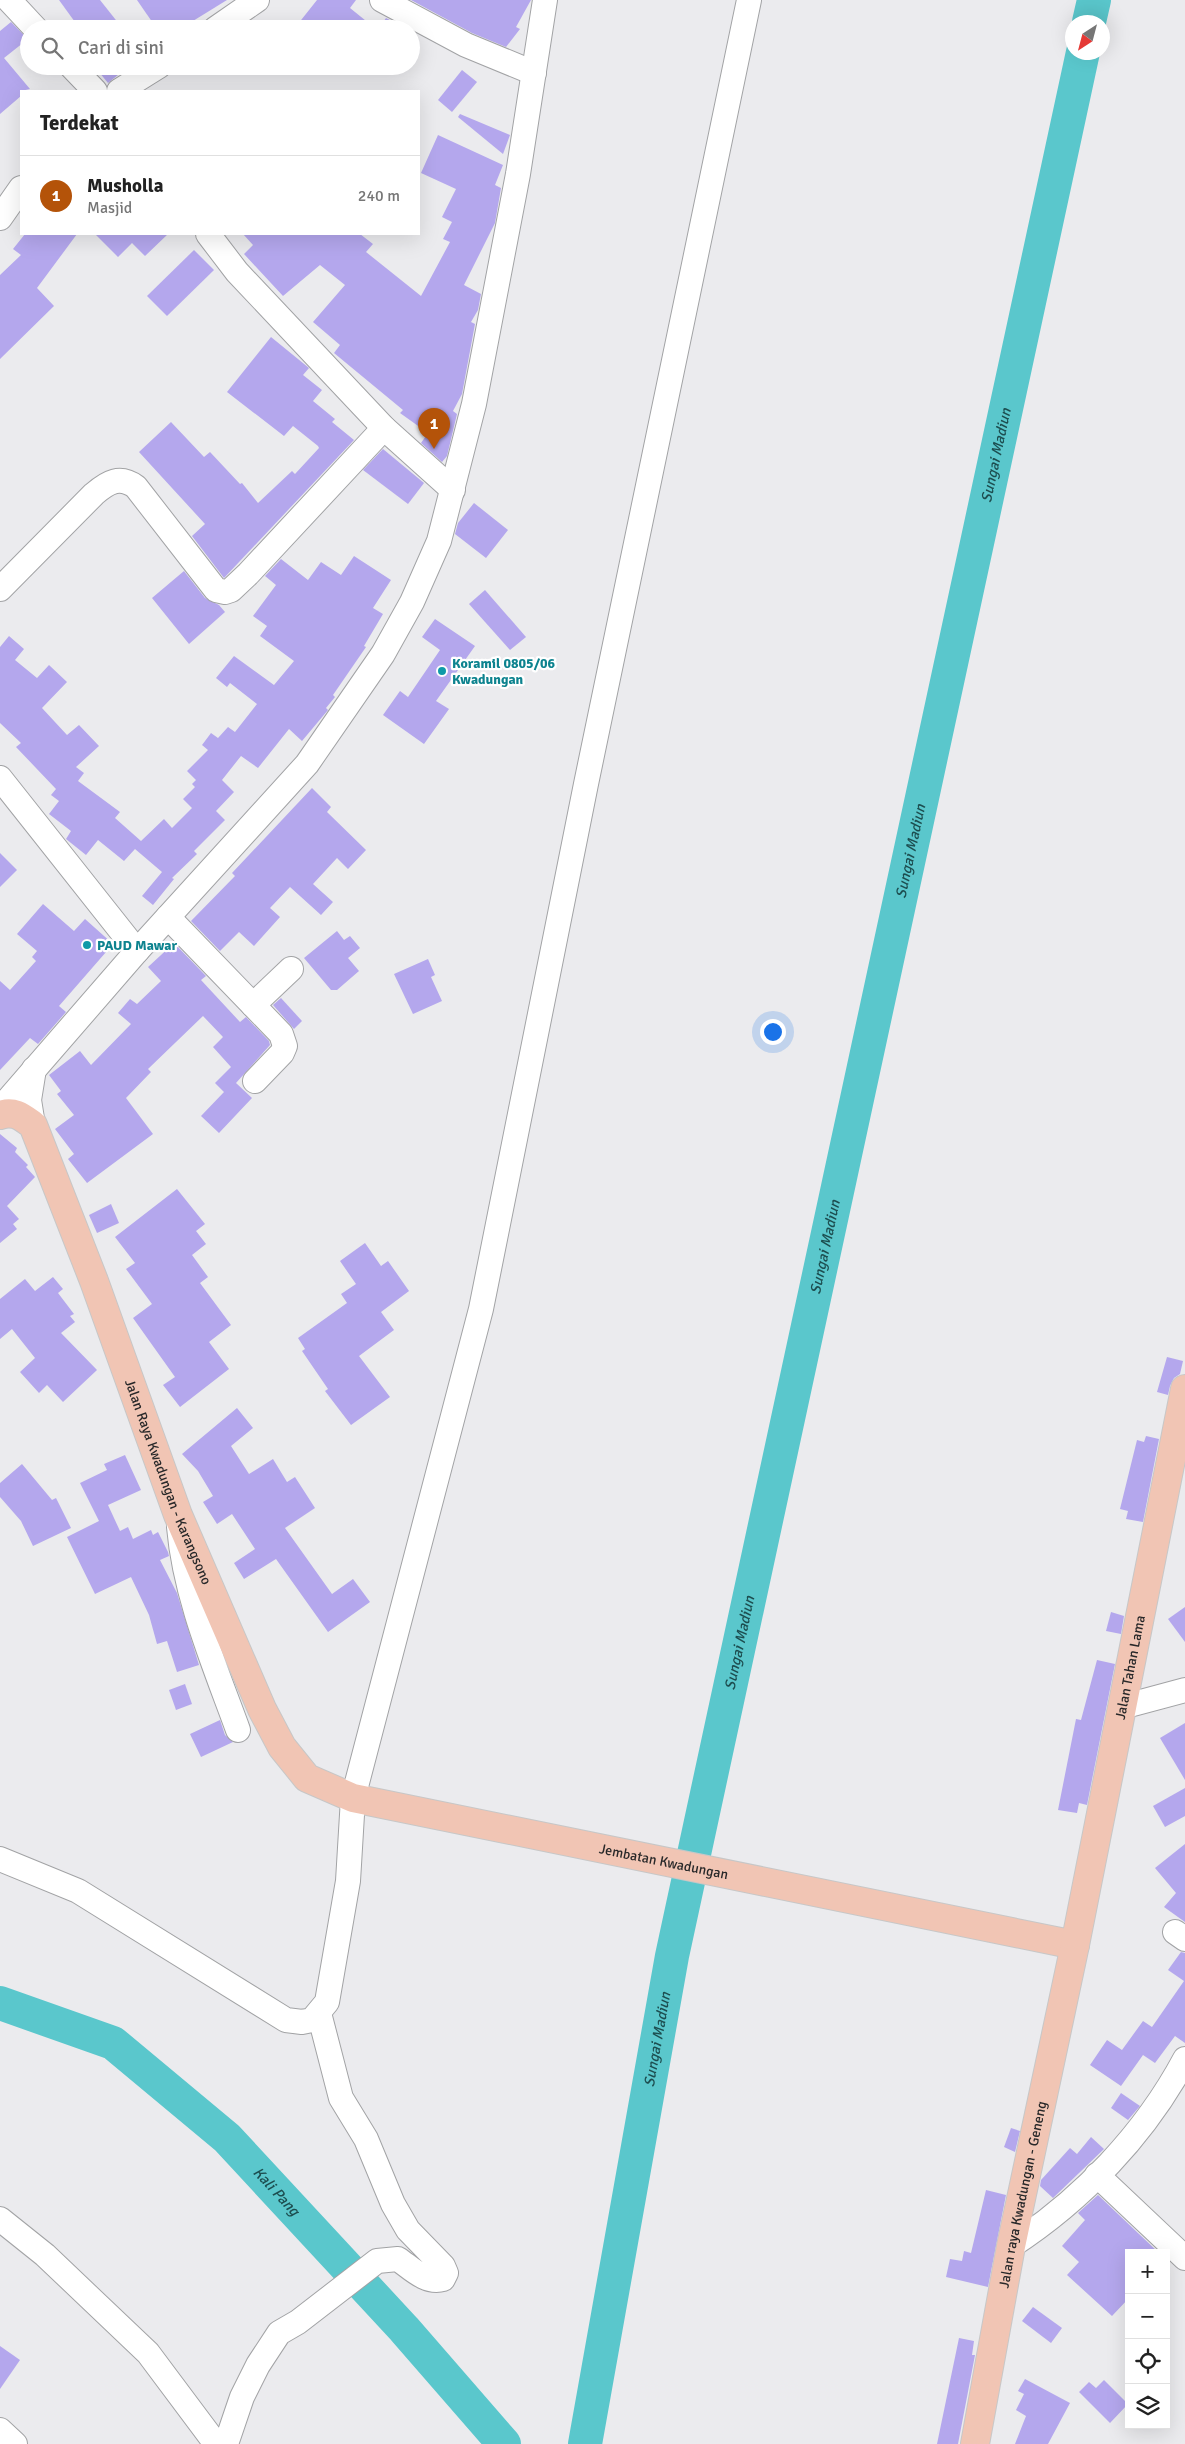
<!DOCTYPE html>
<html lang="id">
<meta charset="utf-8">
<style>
:root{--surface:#fff;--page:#f6f6f6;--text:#222;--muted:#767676;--line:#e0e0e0;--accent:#b45309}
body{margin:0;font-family:Signika,sans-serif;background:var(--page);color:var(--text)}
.controls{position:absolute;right:15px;bottom:15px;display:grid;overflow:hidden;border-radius:0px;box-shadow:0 5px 20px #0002}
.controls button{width:45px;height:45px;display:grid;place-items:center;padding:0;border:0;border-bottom:1px solid var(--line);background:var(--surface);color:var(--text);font:25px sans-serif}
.compass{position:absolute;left:1065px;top:15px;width:45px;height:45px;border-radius:50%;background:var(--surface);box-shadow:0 5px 20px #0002;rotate:216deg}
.you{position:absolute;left:772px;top:1031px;width:18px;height:18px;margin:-12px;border:4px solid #fff;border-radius:50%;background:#1a73e8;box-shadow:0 0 0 8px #1a73e833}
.badge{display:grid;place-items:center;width:32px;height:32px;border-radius:50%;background:var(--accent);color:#fff;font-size:16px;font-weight:700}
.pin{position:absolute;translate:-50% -41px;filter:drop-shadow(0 1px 2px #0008)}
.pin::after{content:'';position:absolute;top:26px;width:18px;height:15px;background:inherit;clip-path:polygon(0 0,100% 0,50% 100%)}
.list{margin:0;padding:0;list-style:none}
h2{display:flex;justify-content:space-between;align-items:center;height:65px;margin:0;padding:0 20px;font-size:21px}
h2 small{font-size:16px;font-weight:400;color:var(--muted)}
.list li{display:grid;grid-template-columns:32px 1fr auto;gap:15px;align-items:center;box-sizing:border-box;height:80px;padding:0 20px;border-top:1px solid var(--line)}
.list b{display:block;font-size:19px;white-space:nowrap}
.list p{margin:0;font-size:16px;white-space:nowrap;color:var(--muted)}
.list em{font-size:16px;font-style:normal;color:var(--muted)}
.icon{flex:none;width:28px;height:28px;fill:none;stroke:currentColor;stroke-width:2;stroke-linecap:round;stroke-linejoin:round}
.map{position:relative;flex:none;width:1185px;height:2444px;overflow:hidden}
.search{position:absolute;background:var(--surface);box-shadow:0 5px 20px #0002;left:20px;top:20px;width:400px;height:55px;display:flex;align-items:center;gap:12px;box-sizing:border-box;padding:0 18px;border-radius:28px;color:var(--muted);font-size:19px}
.panel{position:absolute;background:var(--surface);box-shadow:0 5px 20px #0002;left:20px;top:90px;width:400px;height:145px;border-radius:0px}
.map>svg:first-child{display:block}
</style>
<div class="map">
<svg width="1185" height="2444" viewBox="0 0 1185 2444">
<rect width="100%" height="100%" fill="#ebebee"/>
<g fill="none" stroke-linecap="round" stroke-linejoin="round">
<!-- river -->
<g stroke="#5ac7cc" stroke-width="34">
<path d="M1089,22L1094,0"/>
<path id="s1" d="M0,2003L113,2043L227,2138L404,2329L504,2444"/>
<path id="s2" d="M585,2444L672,1956L1083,52"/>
</g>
</g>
<!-- building -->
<g fill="#b4a7ed">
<path d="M59,0H100L123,29H80Z"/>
<path d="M137,0H227L180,29H157Z"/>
<path d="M317,0H356L350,8L376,29H294Z"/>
<path d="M411,0H531L516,27L520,29L506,47L472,33Z"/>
<path d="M386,18L407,29H378Z"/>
<path d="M11,22L28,39L4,58L30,89L21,91V96L0,114V31Z"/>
<path d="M94,66H129L108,83Z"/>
<path d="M462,70L477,82L452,112L438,100Z"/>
<path d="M460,114L510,135L503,154L458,117Z"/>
<path d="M438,135L503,165L495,185L501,188L495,223L464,285L481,294L478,310L471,322L475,324L462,394L453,411L457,414L447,456L442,462L421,443L428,433L400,413L403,410L334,353L340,345L313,322L345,285L320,265L283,296L244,254L253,245L243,234H360L373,244L366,252L421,296L450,242L443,239L452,222L442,217L456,189L421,173Z"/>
<path d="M25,234H77L37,288L54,306L0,359V275L21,255L13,249Z"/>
<path d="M95,234H168L145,256L132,243L118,257Z"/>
<path d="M194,250L214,270L167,316L147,296Z"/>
<path d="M271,337L309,368L303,375L322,390L313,401L335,419L332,422L354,440L224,578L192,536L205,524L139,452L171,422L204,457L210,452L240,484L242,483L258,503L292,471L295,474L319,448L318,446L293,426L284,436L227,392Z"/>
<path d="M383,449L424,483L408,504L363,470Z"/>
<path d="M474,503L508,530L486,558L455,534L458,523Z"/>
<path d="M354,556L391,580L373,608L383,614L364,646L366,647L333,695L335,697L326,708L328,710L302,741L289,729L258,768L241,756L222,780L234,792L216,811L225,820L194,851L197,854L172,878L174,879L153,905L142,896L162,872L135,849L124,861L98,840L86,855L66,839L71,831L49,814L59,801L51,795L56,789L16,747L21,743L0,723V647L9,636L24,649L15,660L37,678L49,665L67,682L42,708L67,735L79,725L99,746L76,767L84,773L78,781L120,812L115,818L141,841L164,819L172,828L192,808L183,799L195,787L192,784L196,780L187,771L208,750L202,745L211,733L218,738L228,727L235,732L257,704L230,683L227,687L216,678L234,656L274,685L294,661L260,636L267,626L253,616L276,585L265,576L281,559L308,580L321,562L341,575Z"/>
<path d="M184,571L205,598L219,605L225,612L189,644L152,598Z"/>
<path d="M485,590L526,637L510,650L469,604Z"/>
<path d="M435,619L475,646L436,701L449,709L424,744L383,715L400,691L408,697L440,650L422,637Z"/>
<path d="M312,788L331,807L327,812L366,850L348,869L337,858L313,884L333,902L321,915L290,887L270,908L280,917L254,946L239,932L220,951L191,921L235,876L232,873Z"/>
<path d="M0,853L17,870L0,887Z"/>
<path d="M43,904L74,931L85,919L113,944L59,1006L66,1012L38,1044L30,1038L0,1070V981L10,990L36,961L32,957L37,951L17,934Z"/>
<path d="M337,931L344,940L350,936L360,948L348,958L359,971L337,990H331L304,958Z"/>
<path d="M174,943L206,976L201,980L240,1022L246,1017L269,1041L270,1045L236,1083L252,1098L219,1133L201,1116L224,1092L215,1083L231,1067L213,1047L223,1037L203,1016L148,1069L151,1072L126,1098L153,1134L87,1183L68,1159L74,1154L55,1129L74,1115L57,1094L61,1091L49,1075L80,1051L91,1065L131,1024L118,1013L130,999L137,1004L161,981L148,967Z"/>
<path d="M428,959L435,975L431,977L442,1001L413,1014L394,974Z"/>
<path d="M281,998L302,1021L294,1029L273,1005Z"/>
<path d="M0,1134L17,1148L15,1152L28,1165L26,1167L35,1177L7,1206L19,1219L13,1224L17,1229L0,1243Z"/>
<path d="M177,1189L205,1224L196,1231L206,1244L192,1255L208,1277L200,1283L231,1325L209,1342L229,1369L180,1407L163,1385L175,1377L133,1318L152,1304L126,1269L135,1263L115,1237Z"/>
<path d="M111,1204L119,1223L97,1233L89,1215Z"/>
<path d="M365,1243L381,1266L388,1261L409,1291L381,1312L394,1330L359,1356L390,1397L351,1425L325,1391L328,1389L302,1351L305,1349L298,1338L347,1303L341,1294L356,1284L340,1261Z"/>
<path d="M53,1277L63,1289L58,1293L74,1314L70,1316L75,1322L61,1333L97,1370L63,1402L47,1385L39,1393L20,1372L35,1358L12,1329L0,1339V1299L25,1279L35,1291Z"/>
<path d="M1167,1357L1183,1361L1180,1374L1174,1378L1170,1386L1168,1395L1157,1392Z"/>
<path d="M237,1408L253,1428L231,1446L249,1474L273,1459L287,1482L295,1477L315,1508L285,1528L332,1594L353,1579L370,1602L328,1632L276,1559L244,1579L234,1563L255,1549L232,1514L217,1524L203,1502L213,1496L198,1471L182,1454Z"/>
<path d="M1146,1436L1159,1439L1143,1522L1126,1519L1128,1511L1120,1509L1137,1440L1144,1442Z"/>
<path d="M125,1455L141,1490L108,1505L120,1531L128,1527L133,1539L151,1530L153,1535L158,1532L168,1552L169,1556L160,1560L177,1593L199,1665L177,1672L167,1641L157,1644L149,1615L131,1577L95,1594L67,1537L99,1521L80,1483L107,1470L104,1464Z"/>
<path d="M22,1464L52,1500L56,1498L71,1528L33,1546L21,1521L0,1497V1483Z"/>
<path d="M1185,1607V1642L1168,1619Z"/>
<path d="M1111,1612L1124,1616L1121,1634L1106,1631Z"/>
<path d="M1097,1660L1115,1664L1087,1805L1079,1803L1077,1813L1058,1810L1076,1719L1081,1720Z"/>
<path d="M185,1684L192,1704L176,1710L169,1690Z"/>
<path d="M220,1720L225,1735L233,1742L201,1757L190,1734Z"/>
<path d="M1185,1723V1780L1160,1738Z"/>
<path d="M1185,1788V1816L1165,1827L1153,1806Z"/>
<path d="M1185,1844V1922L1164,1907L1176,1893L1155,1868Z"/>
<path d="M1181,1952L1185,1953V2043L1175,2036L1155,2063L1143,2055L1121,2086L1090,2065L1107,2040L1122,2050L1143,2021L1152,2027L1184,1981L1168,1970Z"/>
<path d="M1121,2093L1140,2106L1128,2120L1111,2108Z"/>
<path d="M1011,2128L1020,2131L1015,2152L1004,2147Z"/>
<path d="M1091,2137L1104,2149L1053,2198L1040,2186L1041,2180L1070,2148L1077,2154Z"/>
<path d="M986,2190L1006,2195L988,2287L946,2277L950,2259L962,2261L964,2251L971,2253Z"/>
<path d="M1098,2195L1159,2253H1129V2298L1112,2316L1067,2275L1079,2262L1062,2246L1085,2220L1078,2213Z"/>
<path d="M1033,2307L1062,2328L1051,2343L1022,2321Z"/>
<path d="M959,2338L974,2341L972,2355H975L958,2444H937Z"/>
<path d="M0,2346L20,2360L0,2389Z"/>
<path d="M1025,2379L1070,2403L1048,2444H1015L1026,2416L1016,2410L1024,2394L1018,2391Z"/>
<path d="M1104,2380L1128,2404L1110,2423L1079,2392L1089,2382L1096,2388Z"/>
</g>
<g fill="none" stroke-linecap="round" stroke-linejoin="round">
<defs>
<g id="minor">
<path d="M9,0L36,29"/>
<path d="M382,0L466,45L534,73"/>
<path d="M215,29L257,0"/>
<path d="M71,66L95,91"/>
<path d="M119,91L159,66"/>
<path d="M0,218L21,188"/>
<path d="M208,234L237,272L384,428L453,490"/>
<path d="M0,589L94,494C108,482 120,475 136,487L216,590L225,592L231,590L248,574L384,428"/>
<path d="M0,778L137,951"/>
<path d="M168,917L281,1034L285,1046L282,1053L255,1081"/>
<path d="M253,1005L291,969"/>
<path d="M0,1109L137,951L307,764L383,654L412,602L439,541L474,404L518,174L545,0"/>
<path d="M33,1125L29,1100L34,1069"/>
<path d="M179,1527C185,1597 214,1664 238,1730"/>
<path d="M1122,1707L1185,1690"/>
<path d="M0,1859L78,1891L286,2020L302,2022L312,2020L327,2002L348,1881L353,1798L481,1309L586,784L749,0"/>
<path d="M1175,1932L1185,1939"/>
<path d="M1097,2175L1185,2258"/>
<path d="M0,2219L45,2255L148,2353L216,2444"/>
<path d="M1011,2246C1082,2200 1145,2134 1185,2059"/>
<path d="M0,2430L15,2444"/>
<path d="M226,2444L242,2397L258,2365L279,2333L298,2322L377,2261L398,2259C411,2268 426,2284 443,2279L446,2273L443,2266L408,2230L393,2204L366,2139L341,2098L319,2013"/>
</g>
<g id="major">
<path id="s3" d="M0,1115C14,1110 22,1117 33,1125L94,1281L178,1515L262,1709L282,1747L307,1778L353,1798L1075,1945"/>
<path id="s4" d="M975,2444L1011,2246L1075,1945L1185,1389"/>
</g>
</defs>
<!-- minor casing -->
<use href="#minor" stroke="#a2a3a5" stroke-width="26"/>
<!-- major casing -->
<use href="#major" stroke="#c7c7c7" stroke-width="30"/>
<!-- minor -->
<use href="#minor" stroke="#fff" stroke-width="24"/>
<!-- major -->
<use href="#major" stroke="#f1c5b4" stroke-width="28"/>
</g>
<!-- markers -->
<g fill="#0f9aa8" stroke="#fff" stroke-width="2">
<circle cx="442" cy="671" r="5"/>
<circle cx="87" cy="945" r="5"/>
</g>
<g text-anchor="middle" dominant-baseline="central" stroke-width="4.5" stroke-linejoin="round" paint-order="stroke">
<!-- culture labels -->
<g font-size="14" font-weight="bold" fill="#0d838f" stroke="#fff" text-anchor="start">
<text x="452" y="663">Koramil 0805/06<tspan x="452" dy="16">Kwadungan</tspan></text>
<text x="97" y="945">PAUD Mawar</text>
</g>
<!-- street labels -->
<g font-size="14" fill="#282829" stroke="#fff">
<text stroke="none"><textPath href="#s3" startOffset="418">Jalan Raya Kwadungan - Karangsono</textPath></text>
<text stroke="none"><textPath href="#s4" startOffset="792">Jalan Tahan Lama</textPath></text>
<text stroke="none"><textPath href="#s3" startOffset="1114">Jembatan Kwadungan</textPath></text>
<text stroke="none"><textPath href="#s4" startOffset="254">Jalan raya Kwadungan - Geneng</textPath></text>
</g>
<!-- water labels -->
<g font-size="15" font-style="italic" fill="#1d4e50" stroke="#fff">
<text stroke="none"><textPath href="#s2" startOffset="2031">Sungai Madiun</textPath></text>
<text stroke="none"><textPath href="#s2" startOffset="1626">Sungai Madiun</textPath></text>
<text stroke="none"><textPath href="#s2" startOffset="1221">Sungai Madiun</textPath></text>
<text stroke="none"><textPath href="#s2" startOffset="816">Sungai Madiun</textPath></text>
<text stroke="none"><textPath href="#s2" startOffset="411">Sungai Madiun</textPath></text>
<text stroke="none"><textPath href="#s1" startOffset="341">Kali Pang</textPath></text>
</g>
</g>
</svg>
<div class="controls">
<button>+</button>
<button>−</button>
<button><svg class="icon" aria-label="locate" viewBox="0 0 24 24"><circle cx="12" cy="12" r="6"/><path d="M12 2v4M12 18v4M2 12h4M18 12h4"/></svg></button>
<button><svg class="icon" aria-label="layers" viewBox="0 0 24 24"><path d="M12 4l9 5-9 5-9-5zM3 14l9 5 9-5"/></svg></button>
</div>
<svg class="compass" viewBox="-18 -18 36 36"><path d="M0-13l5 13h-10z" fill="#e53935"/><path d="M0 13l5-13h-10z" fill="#767676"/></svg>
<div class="you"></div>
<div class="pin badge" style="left:434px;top:449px">1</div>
<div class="search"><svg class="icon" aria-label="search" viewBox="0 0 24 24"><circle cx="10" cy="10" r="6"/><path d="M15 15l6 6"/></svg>Cari di sini</div>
<section class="panel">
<h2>Terdekat<small></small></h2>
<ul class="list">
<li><span class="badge">1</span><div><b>Musholla</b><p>Masjid</p></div><em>240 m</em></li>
</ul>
</section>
</div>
